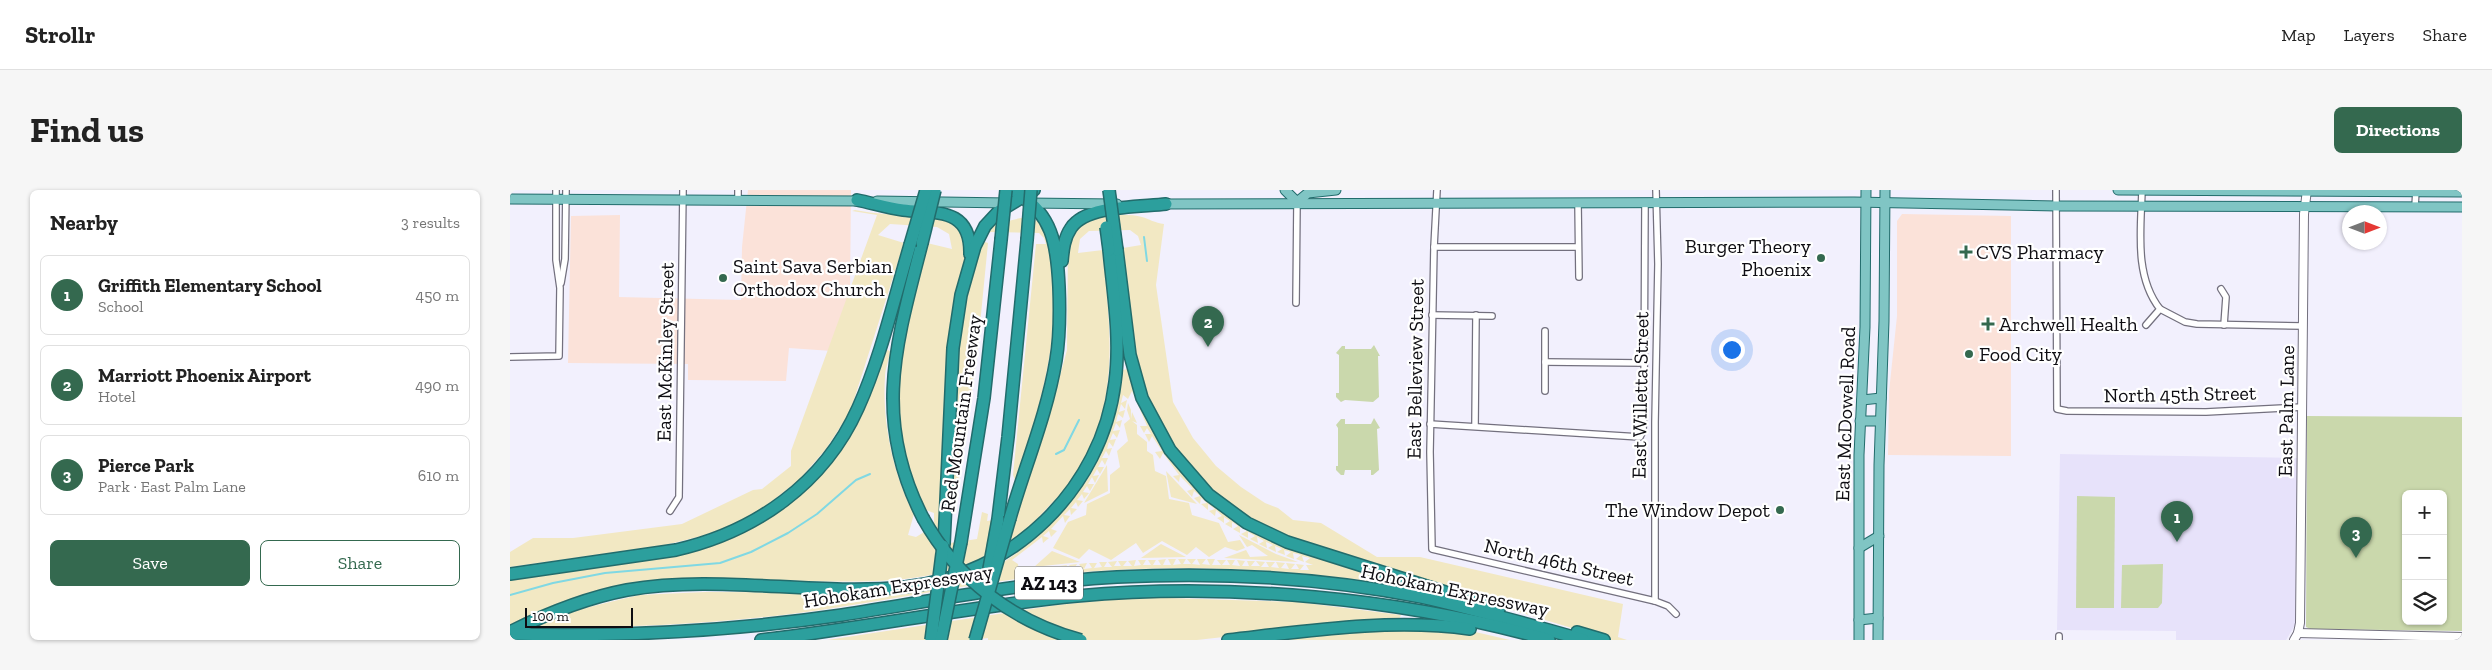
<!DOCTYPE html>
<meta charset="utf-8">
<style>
:root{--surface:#fff;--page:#f6f6f6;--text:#222;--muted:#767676;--line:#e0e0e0;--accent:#34694f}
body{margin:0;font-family:"Zilla Slab",serif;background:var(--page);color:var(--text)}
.controls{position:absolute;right:15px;bottom:15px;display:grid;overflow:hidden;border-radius:8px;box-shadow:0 1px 4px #0004}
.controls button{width:45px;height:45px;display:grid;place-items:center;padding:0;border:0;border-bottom:1px solid var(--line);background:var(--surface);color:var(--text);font:25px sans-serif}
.compass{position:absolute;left:1832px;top:15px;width:45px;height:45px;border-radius:50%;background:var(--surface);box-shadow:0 1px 4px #0004;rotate:90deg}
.scale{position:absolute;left:15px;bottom:12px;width:108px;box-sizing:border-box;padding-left:5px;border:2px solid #0e0d12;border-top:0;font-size:14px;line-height:18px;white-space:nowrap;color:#0e0d12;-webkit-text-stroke:4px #fff;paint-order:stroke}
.you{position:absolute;left:1221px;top:159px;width:18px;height:18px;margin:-12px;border:4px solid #fff;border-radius:50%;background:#1a73e8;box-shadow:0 0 0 8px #1a73e833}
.badge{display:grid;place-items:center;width:32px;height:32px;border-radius:50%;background:var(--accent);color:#fff;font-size:16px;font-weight:700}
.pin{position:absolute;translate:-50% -41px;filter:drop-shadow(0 1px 2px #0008)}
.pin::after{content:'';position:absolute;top:26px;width:18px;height:15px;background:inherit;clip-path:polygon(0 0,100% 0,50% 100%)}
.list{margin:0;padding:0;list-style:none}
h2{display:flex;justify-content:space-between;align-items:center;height:65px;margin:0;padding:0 20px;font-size:21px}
h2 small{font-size:16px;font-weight:400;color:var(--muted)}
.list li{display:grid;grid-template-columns:32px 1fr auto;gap:15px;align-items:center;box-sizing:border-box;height:80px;margin:0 10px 10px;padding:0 10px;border:1px solid var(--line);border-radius:8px}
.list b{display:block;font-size:19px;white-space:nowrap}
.list p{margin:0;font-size:16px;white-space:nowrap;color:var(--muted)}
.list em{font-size:16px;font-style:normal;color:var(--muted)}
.actions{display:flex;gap:10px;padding:15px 20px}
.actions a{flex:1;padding:11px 0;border:1px solid var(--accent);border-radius:8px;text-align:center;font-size:18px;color:var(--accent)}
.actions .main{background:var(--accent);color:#fff}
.icon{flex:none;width:28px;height:28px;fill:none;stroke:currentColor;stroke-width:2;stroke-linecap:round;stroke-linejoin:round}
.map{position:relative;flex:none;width:1952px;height:450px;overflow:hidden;border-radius:8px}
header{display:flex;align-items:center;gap:30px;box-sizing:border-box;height:70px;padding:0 25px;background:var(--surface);border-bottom:1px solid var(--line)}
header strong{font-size:24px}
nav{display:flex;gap:28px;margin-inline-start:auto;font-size:18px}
.intro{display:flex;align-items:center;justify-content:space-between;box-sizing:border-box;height:120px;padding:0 30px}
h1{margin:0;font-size:35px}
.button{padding:12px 22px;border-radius:8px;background:var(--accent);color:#fff;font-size:18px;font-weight:700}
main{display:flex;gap:30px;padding:0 30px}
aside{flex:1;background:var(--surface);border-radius:8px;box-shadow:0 1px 4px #0004}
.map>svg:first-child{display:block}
</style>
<header>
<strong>Strollr</strong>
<nav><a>Map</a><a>Layers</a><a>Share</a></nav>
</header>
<div class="intro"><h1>Find us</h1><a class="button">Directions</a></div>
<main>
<aside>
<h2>Nearby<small>3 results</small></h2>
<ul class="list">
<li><span class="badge">1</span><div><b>Griffith Elementary School</b><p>School</p></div><em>450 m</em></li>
<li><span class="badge">2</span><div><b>Marriott Phoenix Airport</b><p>Hotel</p></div><em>490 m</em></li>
<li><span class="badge">3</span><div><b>Pierce Park</b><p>Park · East Palm Lane</p></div><em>610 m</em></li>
</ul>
<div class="actions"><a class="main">Save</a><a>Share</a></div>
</aside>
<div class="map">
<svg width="1952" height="450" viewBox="0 0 1952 450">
<rect width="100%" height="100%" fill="#f2f0fd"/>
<!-- commercial -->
<g fill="#fbe2d9">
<path d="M238,0H341L340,104L322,161L279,158L276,191L178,190V174L58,173L61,26L110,25L109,107L231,110L232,57Z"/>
<path d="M1392,24L1501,26V266L1378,265L1379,202L1387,126V31Z"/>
</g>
<!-- built -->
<path fill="#e7e2fa" d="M1550,264L1787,268L1785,435L1776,450H1666V441L1547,440Z"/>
<!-- green -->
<g fill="#cad8ac" fill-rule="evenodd">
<path d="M864,155L870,166H868L869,207L863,212L835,210L831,212L826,207V203H829V165L826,163L832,156H835V159H861Z"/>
<path d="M1797,226L1952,227V441L1800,439L1796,437ZM1896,304H1933V431H1896Z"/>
<path d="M864,228L870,238L867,239L869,280L863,285H861V280H835L834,285H831L826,280V276H828V238L826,235L831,229H835V234H861Z"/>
<path d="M1567,306L1605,307L1604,418H1566Z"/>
<path d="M1653,374L1652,413L1648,418H1611L1612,375Z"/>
</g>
<!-- sand -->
<g fill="#f2e8c3" fill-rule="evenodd">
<path d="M345,20C355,22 365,23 375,24C397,26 434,18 449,38C455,46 456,58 456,68L435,253L427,355L467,349L472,322L478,324L477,331L506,327L544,208L557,160L558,52C561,47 564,39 568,36C584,25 614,22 632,27C639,29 645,33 654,34L646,95L663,212L683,248L706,276L731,297L755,313L768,318L783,330L811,333L867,367H910L1113,414L1108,447L1117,450H1101C1023,427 945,402 867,377C823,362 776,352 736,327C698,304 659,258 642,217C620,168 619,110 613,58L631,55L628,46L620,40L579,41L570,49L568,63L593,60C600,143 612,214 563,289C557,299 547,308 539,316C472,394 390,393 296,391C251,389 204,389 159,391C118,392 76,403 38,418L42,429L71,419L129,405L196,402L384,403C406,401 430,399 451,393C501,378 563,320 586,274C601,245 607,212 613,180L618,179C649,274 702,331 797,364C811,369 827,371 841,377C845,379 849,382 854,384C860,386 866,385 872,388V393C768,378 664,374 560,383C466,391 374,412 281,424C188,435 94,439 0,437V390L193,359L237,339L290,306L331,259L356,216L375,159L380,161C379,170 375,179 375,187C372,232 383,284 404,324L398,345L406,347L424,336V323L413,319L399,286L390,253L386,212L388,171L417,53L442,59L439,44L427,37L380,34L368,45L394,53L340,222L316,259L289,290L248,322L204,343L155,355L0,377V362L23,348H63L172,334L243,300L252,299L281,276V261L367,25L342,21ZM622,201L637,236H630L634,243L637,238L641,244H635L639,252L642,246L652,261L645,262L650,269L653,263L669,285L663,286L669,292L670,286L683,299L677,301L682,307L684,301L690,306L684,308L690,314L691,308L697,313L691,314L698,320V314L705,319L699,321L705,326L706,320L712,326L707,328L714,333V327L720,331L715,334L722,338V332L728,336L723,339L730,343V337L737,341L731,344L738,348V342L745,346L740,349L748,353L747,347L754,351L749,354L757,358L756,352L763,355L758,358L766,362L765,356L772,359L767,362L775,365L774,360L781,362L776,366L784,369L783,363L791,365L786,369L794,372L792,366L800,368L795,372L803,375H796L799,380H790L794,375L786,374L789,379H781L785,374L776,373L779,379L771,378L775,373L766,372L769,378L761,377L765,372H756L759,377H751L755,372L746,371L750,376H741L745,371H737L739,376H732L735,371L727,370L730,376L722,375L725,370H717L720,375H712L716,370H707L711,375H702L705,369H697L700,375L692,374L696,369H687L690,375L682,374L686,369H677L681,374H673L676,369H668L671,374L663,375L666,369H658L661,375H653L656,369L648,370L651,375H643L646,370H638L641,375H633L636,370H628L631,375L624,376L626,370L618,371L622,376H613L617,371H608L611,376H604L607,371L598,372L602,377H594L597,372H589L592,377L584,378L587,373H579L582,378L574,379L577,373L569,374L572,379H564L567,374L559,375L563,380L554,381L557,375L549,376L553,381L545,382L547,376L539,377L543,382L535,383L538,377L529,378L533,383L525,384L528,378L520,379L523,384L516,385L518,379L510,380L514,385L506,386L509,382L508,374L502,370L532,347L533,353L539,348L533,346L539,341L541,347L547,341L541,339L553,326L555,333L560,326L554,325L560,319L561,325L567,319L561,318L566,312L568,317L573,311L567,310L572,304L574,309L579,303L573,302L577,296L580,301L584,294H578L582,287L585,293L589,285L583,286L587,279L590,284L594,277H588L592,270L595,275L598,268H592L596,261L599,266L602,258L597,259L599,252L603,257L606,249L600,250L603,243L607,248L610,240L603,241L606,233L610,238L612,230L606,232L608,224L613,228L615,220L609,222L611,214L615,219L617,210L611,213L613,205L618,209Z"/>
<path d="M515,27L531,32C542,53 543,72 544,95C547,161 528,221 509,284L505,290L503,285L526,54H536L534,48L529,43L481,42L476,44L485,34Z"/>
<path d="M475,52L478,53L467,165L444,320L441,319L451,126L471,54Z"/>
<path d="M618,213L621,220V229L622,222L627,233L622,231L627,235V244L637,252V261L643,265L645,281L656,286L659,309L679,313L682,325L709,333L718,352L730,350L735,358L727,361L715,357L699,367L686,357L677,365L652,351L633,363L626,353L601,370L579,359L569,369L543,358L558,332L576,325L577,314L600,303V285L610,277L607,261L618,251L614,234L620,229L617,220Z"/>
<path d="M597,275L598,301L574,313Z"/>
<path d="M656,281L687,314L661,307Z"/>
<path d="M729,345L766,364L788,372L714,368L736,360L740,367L758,366L742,355L737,357Z"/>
<path d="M651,354L676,367L631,368Z"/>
<path d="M542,361L570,372L524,377Z"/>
<path d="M627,407L788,412L891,425L888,431L818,435L687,450H478V448L461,450H317L547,415Z"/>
<path d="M923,439L961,441L1000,450H763L810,444Z"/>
</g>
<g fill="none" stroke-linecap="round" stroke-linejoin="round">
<!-- stream -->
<g stroke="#80d8e3" stroke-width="2">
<path d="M634,47L637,71"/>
<path d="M546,264L554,260L569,230"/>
<path d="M0,405L43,393L95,383L210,373L241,362L278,343L307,324L346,290L360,284"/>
</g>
<defs>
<g id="minor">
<path d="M228,0V8"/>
<path d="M927,0L924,57L920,262L922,359L1145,411L1158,416L1166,424"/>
<path d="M1546,0L1547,219L1557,221L1696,222L1793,217"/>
<path d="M1632,0C1631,39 1624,86 1650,119L1636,135"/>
<path d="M1068,13L1069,87"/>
<path d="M1905,17L1906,0"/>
<path d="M924,57H1068"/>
<path d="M51,93L55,69L56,0"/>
<path d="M1711,99L1716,107L1714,135"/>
<path d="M786,113L787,12"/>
<path d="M1650,119L1675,132L1687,134L1793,136"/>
<path d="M922,125L982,126"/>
<path d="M0,167L49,166L50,98L46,70V0"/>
<path d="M1035,172L1134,173"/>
<path d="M1035,201V141"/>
<path d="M920,234L1130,247L1133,241L1134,211L1135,13"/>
<path d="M965,236L966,125"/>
<path d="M160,321L169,307L173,0"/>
<path d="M1145,411V232L1148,74L1146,0"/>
<path d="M1549,446V450"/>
</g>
<g id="tertiary">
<path d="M1788,443L1952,447"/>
<path d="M1784,450L1788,443L1790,433L1794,24L1797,0"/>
</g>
<g id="primary">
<path d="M775,0L787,12"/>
<path d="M1608,0L1952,2"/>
<path d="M0,9L352,11"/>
<path d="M367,11L499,13"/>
<path d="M787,12L798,3L826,0"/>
<path d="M517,13L607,14"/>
<path d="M650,14L1344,12L1547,16L1952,17"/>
<path d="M1352,210L1371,208"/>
<path d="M1350,231H1370"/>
<path d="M1349,358L1369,346"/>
<path d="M1349,430L1368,428"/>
<path d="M1349,450V265L1355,137L1356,0"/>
<path d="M1368,450L1369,275L1374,131L1375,0"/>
</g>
<g id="motorway">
<path d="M347,10C362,13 377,18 393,20C424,24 461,16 460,64"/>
<path d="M412,53C386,154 362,229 413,328"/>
<path d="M607,60L620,165L632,208L660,260L699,305L737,333L777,352L989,419"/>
<path d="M552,71C553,60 554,48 561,38C576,15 630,17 656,14"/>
<path d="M500,328C515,276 537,224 546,170C550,146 550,122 549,97C547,55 543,22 502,0"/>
<path d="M488,329L498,247L517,50"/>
<path d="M451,352L474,208L491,50"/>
<path d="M434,354L443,158L451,105L465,56L475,36L488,22L524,0"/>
<path d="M0,384L166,360C245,342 314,294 348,218C371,167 384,109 400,55"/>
<path d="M0,442C38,423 75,408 117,400C208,384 303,406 395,397C502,386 592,299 605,192C611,148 603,103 599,60"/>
<path d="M1067,442L1094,450"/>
<path d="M0,444C111,447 222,441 332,425C423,411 514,392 607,387C708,382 811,387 911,407C966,419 1020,435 1074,450"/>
<path d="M251,450C357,438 461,416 567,406C719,392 892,408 1039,450"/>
<path d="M718,450C797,441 881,428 960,439"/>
</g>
</defs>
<!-- minor casing -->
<use href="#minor" stroke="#73707e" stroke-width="8"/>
<!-- tertiary casing -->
<use href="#tertiary" stroke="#73707e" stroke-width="10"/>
<!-- primary casing -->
<use href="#primary" stroke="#226c6c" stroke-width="11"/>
<!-- motorway casing -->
<use href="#motorway" stroke="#226c6c" stroke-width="14"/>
<!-- minor -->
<use href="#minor" stroke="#fff" stroke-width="5.5"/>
<!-- tertiary -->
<use href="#tertiary" stroke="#fff" stroke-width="8"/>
<!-- primary -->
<use href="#primary" stroke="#80c5c4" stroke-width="9"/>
<!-- motorway -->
<use href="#motorway" stroke="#2c9f9d" stroke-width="11"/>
<defs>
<g id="motorway-bridge">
<path d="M599,0L607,60"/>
<path d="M596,37L599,60"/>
<path d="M491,50L496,0"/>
<path d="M517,50L521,0"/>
<path d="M412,53L425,0"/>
<path d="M400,55L416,0"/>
<path d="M413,328C447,389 503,432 571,450"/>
<path d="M478,384L488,329"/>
<path d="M421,450L433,356"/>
<path d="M431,450L451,352"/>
<path d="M465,450L500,328"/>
</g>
</defs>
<!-- motorway-bridge casing -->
<use href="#motorway-bridge" stroke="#226c6c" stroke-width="14" stroke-linecap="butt"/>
<!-- motorway-bridge -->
<use href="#motorway-bridge" stroke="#2c9f9d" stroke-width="11"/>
</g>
<!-- markers -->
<g fill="#34694f" stroke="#fff" stroke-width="2">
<path d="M1453.5 54.5h5v5h5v5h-5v5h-5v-5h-5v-5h5z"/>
<circle cx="1311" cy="68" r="5"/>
<circle cx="213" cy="88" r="5"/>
<path d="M1475.5 126.5h5v5h5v5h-5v5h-5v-5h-5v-5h5z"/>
<circle cx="1459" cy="164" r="5"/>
<circle cx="1270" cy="320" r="5"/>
</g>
<g text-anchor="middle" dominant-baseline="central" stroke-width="4.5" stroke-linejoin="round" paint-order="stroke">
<!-- shield labels -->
<rect fill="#fff" stroke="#565659" stroke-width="1" x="505" y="376.5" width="68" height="33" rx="4"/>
<g font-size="19" font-weight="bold" fill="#0e0d12">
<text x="539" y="393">AZ 143</text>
</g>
<!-- poi labels -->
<g font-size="20" fill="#0e0d12" stroke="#fff" text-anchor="start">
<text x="1301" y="56" text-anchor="end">Burger Theory<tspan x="1301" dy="23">Phoenix</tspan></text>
<text x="1466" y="62">CVS Pharmacy</text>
<text x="223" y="76">Saint Sava Serbian<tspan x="223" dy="23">Orthodox Church</tspan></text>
<text x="1489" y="134">Archwell Health</text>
<text x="1469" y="164">Food City</text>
<text x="1260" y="320" text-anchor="end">The Window Depot</text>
</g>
<!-- street labels -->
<g font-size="20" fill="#0e0d12" stroke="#fff">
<text transform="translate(155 162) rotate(-89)">East McKinley Street</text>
<text transform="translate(905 179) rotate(-89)">East Belleview Street</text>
<text transform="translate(1670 204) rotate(-1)">North 45th Street</text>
<text transform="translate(1130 205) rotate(-89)">East Willetta Street</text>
<text transform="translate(1776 221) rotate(-89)">East Palm Lane</text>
<text transform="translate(451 223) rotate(-82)">Red Mountain Freeway</text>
<text transform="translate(1335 224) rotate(-88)">East McDowell Road</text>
<text transform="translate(1049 372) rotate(13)">North 46th Street</text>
<text transform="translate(388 396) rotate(-9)">Hohokam Expressway</text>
<text transform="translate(945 400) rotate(12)">Hohokam Expressway</text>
</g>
</g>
</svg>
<div class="controls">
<button>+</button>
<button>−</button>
<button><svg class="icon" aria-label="layers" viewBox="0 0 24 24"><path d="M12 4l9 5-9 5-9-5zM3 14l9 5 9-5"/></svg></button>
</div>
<svg class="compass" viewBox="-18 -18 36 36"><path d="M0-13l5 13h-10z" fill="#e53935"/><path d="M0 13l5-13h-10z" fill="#767676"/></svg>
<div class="scale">100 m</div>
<div class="you"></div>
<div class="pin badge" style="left:1667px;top:352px">1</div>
<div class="pin badge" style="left:698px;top:157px">2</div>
<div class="pin badge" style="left:1846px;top:368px">3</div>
</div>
</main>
